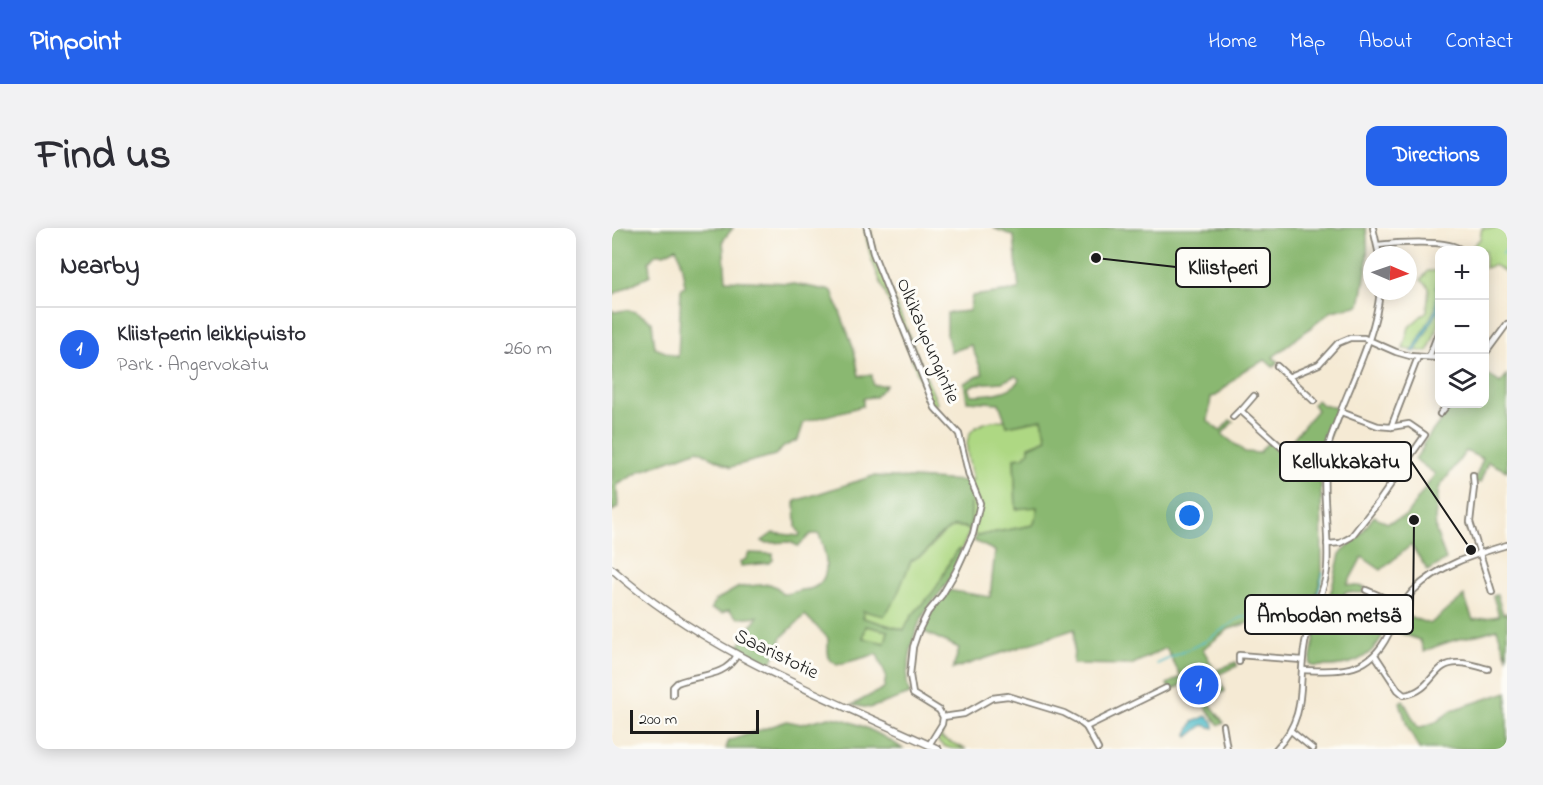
<!DOCTYPE html>
<meta charset="utf-8">
<style>
:root{--surface:#fff;--page:#f2f2f3;--text:#2b2b33;--muted:#7c7c81;--line:#e1e1e2;--accent:#2563eb}
body{margin:0;font-family:"Indie Flower",sans-serif;background:var(--page);color:var(--text)}
.controls{position:absolute;right:18px;top:18px;display:grid;overflow:hidden;border-radius:12px;box-shadow:0 3px 15px #0003}
.controls button{width:54px;height:54px;display:grid;place-items:center;padding:0;border:0;border-bottom:2px solid var(--line);background:var(--surface);color:var(--text);font:30px sans-serif}
.compass{position:absolute;left:751px;top:18px;width:54px;height:54px;border-radius:50%;background:var(--surface);box-shadow:0 3px 15px #0003;rotate:92deg}
.scale{position:absolute;left:18px;bottom:15px;width:129px;box-sizing:border-box;padding-left:6px;border:3px solid #1c1c1c;border-top:0;font-size:16px;line-height:21px;white-space:nowrap;color:#1c1c1c;-webkit-text-stroke:4px #fdfcf7;paint-order:stroke}
.you{position:absolute;left:578px;top:288px;width:21px;height:21px;margin:-15px;border:4px solid #fff;border-radius:50%;background:#1a73e8;box-shadow:0 0 0 9px #1a73e833}
.badge{display:grid;place-items:center;width:39px;height:39px;border-radius:50%;background:var(--accent);color:#fff;font-size:20px;font-weight:700}
.pin{position:absolute;translate:-50% -50%;border:3px solid #fff;box-shadow:0 2px 6px #0006}
.list{margin:0;padding:0;list-style:none}
h2{display:flex;justify-content:space-between;align-items:center;height:78px;margin:0;padding:0 24px;font-size:26px}
h2 small{font-size:20px;font-weight:400;color:var(--muted)}
.list li{display:grid;grid-template-columns:39px 1fr auto;gap:18px;align-items:center;box-sizing:border-box;height:84px;padding:0 24px;border-top:2px solid var(--line)}
.list b{display:block;font-size:22px;white-space:nowrap}
.list p{margin:0;font-size:20px;white-space:nowrap;color:var(--muted)}
.list em{font-size:20px;font-style:normal;color:var(--muted)}
.icon{flex:none;width:33px;height:33px;fill:none;stroke:currentColor;stroke-width:2;stroke-linecap:round;stroke-linejoin:round}
.map{position:relative;flex:none;width:895px;height:521px;overflow:hidden;border-radius:12px}
header{display:flex;align-items:center;gap:36px;box-sizing:border-box;height:84px;padding:0 30px;background:var(--accent);color:#fff}
header strong{font-size:28px}
nav{display:flex;gap:33px;margin-inline-start:auto;font-size:21px}
.intro{display:flex;align-items:center;justify-content:space-between;box-sizing:border-box;height:144px;padding:0 36px}
h1{margin:0;font-size:42px}
.button{padding:15px 27px;border-radius:12px;background:var(--accent);color:#fff;font-size:21px;font-weight:700}
main{display:flex;gap:36px;padding:0 36px}
aside{flex:1;background:var(--surface);border-radius:12px;box-shadow:0 3px 15px #0003}
.map>svg:first-child{display:block}
</style>
<header>
<strong>Pinpoint</strong>
<nav><a>Home</a><a>Map</a><a>About</a><a>Contact</a></nav>
</header>
<div class="intro"><h1>Find us</h1><a class="button">Directions</a></div>
<main>
<aside>
<h2>Nearby<small></small></h2>
<ul class="list">
<li><span class="badge">1</span><div><b>Kliistperin leikkipuisto</b><p>Park · Angervokatu</p></div><em>260 m</em></li>
</ul>
</aside>
<div class="map">
<svg width="895" height="521" viewBox="0 0 895 521">
<rect width="100%" height="100%" fill="#fdfcf7"/>
<filter id="ink" filterUnits="userSpaceOnUse"><feTurbulence type="fractalNoise" baseFrequency=".0167" numOctaves="2"/><feDisplacementMap in="SourceGraphic" scale="12" xChannelSelector="R" yChannelSelector="G"/><feConvolveMatrix kernelMatrix="1 2 1 2 8 2 1 2 1" color-interpolation-filters="sRGB"/></filter>
<filter id="wash" filterUnits="userSpaceOnUse"><feTurbulence type="fractalNoise" baseFrequency=".008" numOctaves="4" result="noise"/><feDisplacementMap in="SourceGraphic" scale="24" xChannelSelector="R" yChannelSelector="G"/><feGaussianBlur stdDeviation="1.35" result="paint"/><feColorMatrix in="noise" values="0 0 0 0 0 0 0 0 0 0 0 0 0 0 0 0 0 1.4 0 .05"/><feComposite in="paint" operator="in"/></filter>
<g filter="url(#wash)">
<rect width="100%" height="100%" fill="#f5ead4"/>
<!-- green -->
<g fill="#aed883" stroke="#657a50" stroke-width="1.5">
<path d="M252,0H258L264,27L325,175L318,181V176L259,30Z"/>
<path d="M870,0H895V45L882,37L873,40V22H857L868,11Z"/>
<path d="M816,43H827V95L816,124L791,121L797,99L815,83L817,59L809,52Z"/>
<path d="M430,191L435,211L417,218V224L411,229L402,230L404,281L425,278V288L421,297L364,308L358,303L349,322L347,321C335,334 336,339 328,354C319,371 299,383 292,402L251,390V382L283,372C287,362 293,339 300,332C305,328 312,327 316,322C327,309 339,291 357,302C359,284 361,270 354,253L361,252C352,216 347,193 394,192L395,198Z"/>
<path d="M254,398L276,403L273,416L251,410Z"/>
<path d="M331,503L329,510L354,521C342,521 333,521 325,512Z"/>
</g>
<!-- forest -->
<g fill="#8ab871" stroke="#536a46" stroke-width="1.5" fill-rule="evenodd">
<path d="M0,0H121L111,12L114,52L177,55L220,63L242,121L247,148L260,147L261,157H274L263,169L251,170V178L192,194L186,212L173,218L163,227L119,239L86,222L29,243L5,257L6,280L0,283V82L3,84C19,79 27,85 40,94L43,120L66,129L69,61L73,58L68,28L64,20L52,26H44L37,34L38,47L0,67Z"/>
<path d="M381,0H754C758,26 753,52 748,77L720,83L661,129L666,134L661,139L653,132L631,143L604,168L599,169L596,193L608,203L618,192L621,194L610,206L633,224L647,225L656,214C675,233 684,234 709,236L710,346L703,372L693,397L646,392L617,401L591,421L603,443L624,434L625,438L605,447L613,463L596,473L612,495L607,497L591,476L585,478L572,456L558,463L555,456L569,449L554,420L519,437L461,436L463,401L341,441L347,420L308,402L316,387L335,362L378,369L383,323L362,313L364,308L421,297L425,288V279L404,281L402,230L411,229L417,224V219L435,211L430,191L395,198L387,175L355,173L352,155L371,146L359,117L339,124L335,107V85L357,83L360,68L407,62L402,8ZM403,148L407,151C401,166 373,167 359,167L356,160L363,156L390,154Z"/>
<path d="M873,144L888,155L895,147V243L876,234L868,255L862,254L871,231L854,223L827,260L823,290L824,303L834,332L816,343L799,317L769,342L750,329L735,357L753,359L750,365L733,364L726,383L748,392L775,398C761,434 736,440 700,438L698,435L703,407L720,360L728,326L746,310L762,288L775,295L794,288L823,246L803,231L812,218L810,217L841,176H873Z"/>
<path d="M705,172L710,177L726,180L710,228L684,224L674,219L705,182L701,176Z"/>
<path d="M261,248L354,253C361,270 359,285 358,303L352,299L342,298L325,309L314,324L299,333L283,372L272,388L251,383V390L292,402C299,382 319,372 328,353C336,339 335,334 347,321L349,322C348,346 324,367 312,386C303,401 299,417 297,434C295,448 293,452 298,466L258,480L240,477L272,460L274,448L265,426L225,437L216,430V410L193,387L170,409L158,438L124,419L127,418L146,388L126,390L117,382L110,385L99,381L104,372L127,359L158,356L166,360L170,366C177,366 182,364 189,362C192,361 195,362 198,361C223,353 213,323 207,306H199L186,318L178,314L153,315L150,313L161,305L187,308L188,306L184,299L183,273ZM254,398L276,403L273,415L251,410Z"/>
<path d="M137,325L161,326V332L157,335L129,338L128,334L134,331Z"/>
<path d="M885,367L891,386L895,385V430L885,401C862,409 833,412 812,424L808,412L785,404L792,387L818,396L852,368L861,392L887,388L881,368Z"/>
<path d="M895,464V521H807L795,498L788,474L791,472L806,500L824,494L840,482Z"/>
<path d="M217,489C239,490 273,508 291,521H114L116,513L175,493L189,496Z"/>
</g>
<!-- water -->
<g fill="#4cbac6" stroke="#346b71" stroke-width="1.5">
<path d="M827,48V81L803,124H800L824,80L825,50Z"/>
<path d="M594,488C599,490 603,495 602,500L591,497L576,509L575,506L581,494Z"/>
</g>
<g fill="none" stroke-linecap="round" stroke-linejoin="round">
<!-- stream -->
<g stroke="#4cbac6" stroke-width="1.5">
<path d="M890,26L895,21"/>
<path d="M545,436L592,414L626,391L668,377H698L706,367L711,345"/>
</g>
</g>
</g>
<g filter="url(#ink)">
<g fill="none" stroke-linecap="round" stroke-linejoin="round">
<defs>
<g id="minor">
<path d="M255,0L261,25L323,180L347,206L357,248L368,275L361,306L344,343L330,367L316,384L306,404L301,419L298,447L301,466L327,482L331,489L330,496L317,517"/>
<path d="M761,0L767,27"/>
<path d="M766,17C783,15 838,11 849,22"/>
<path d="M873,126L895,96"/>
<path d="M817,129L828,100"/>
<path d="M665,138L702,173"/>
<path d="M676,149L707,136L726,115L738,110H752L784,124L798,128L828,130"/>
<path d="M629,183L642,168"/>
<path d="M828,186L836,176"/>
<path d="M621,189L628,182L678,227L713,233"/>
<path d="M779,199L806,129"/>
<path d="M861,247L862,259L858,294L880,364"/>
<path d="M715,316L728,315L739,309L765,276L813,207L797,196L779,199L766,198L729,184"/>
<path d="M754,362L789,377"/>
<path d="M763,427L786,462L792,467C823,463 819,433 848,435C857,435 867,439 876,441"/>
<path d="M627,434V427L690,432"/>
<path d="M690,442C727,443 757,446 776,407C784,390 788,377 801,363C827,337 861,327 895,317"/>
<path d="M61,467V459L65,455C86,446 113,450 125,427"/>
<path d="M331,489L352,486L380,470L396,468L452,485L465,492L474,499L486,521"/>
<path d="M611,497L615,521"/>
<path d="M474,499L554,460"/>
<path d="M679,503L701,521"/>
<path d="M664,521C700,485 683,450 695,406C700,384 713,364 715,341C718,302 708,261 715,223C718,208 725,194 730,180C745,142 764,104 768,63"/>
</g>
<path id="major" d="M0,341C94,424 213,469 326,521"/>
</defs>
<!-- minor casing -->
<use href="#minor" stroke="#888378" stroke-width="8"/>
<!-- major casing -->
<use href="#major" stroke="#888378" stroke-width="9"/>
<!-- minor -->
<use href="#minor" stroke="#fff" stroke-width="4.5"/>
<!-- major -->
<use href="#major" stroke="#fff" stroke-width="6"/>
</g>
</g>
<g text-anchor="middle" dominant-baseline="central" stroke-width="6" stroke-linejoin="round" paint-order="stroke">
<!-- street labels -->
<g font-size="20" fill="#1c1c1c" stroke="#fdfcf7">
<text transform="translate(315 113) rotate(67)">Olkikaupungintie</text>
<text transform="translate(164 427) rotate(26)">Saaristotie</text>
</g>
</g>
<!-- callouts -->
<path fill="none" stroke="#1c1c1c" stroke-width="2" d="M484 30L564 39M859 322L799 233M802 292L801 386"/>
<g fill="#1c1c1c" stroke="#fdfcf7" stroke-width="2">
<circle cx="484" cy="30" r="6"/>
<circle cx="859" cy="322" r="6"/>
<circle cx="802" cy="292" r="6"/>
</g>
<g fill="#fdfcf7" stroke="#1c1c1c" stroke-width="2">
<rect x="564" y="20" width="94" height="39" rx="6"/>
<rect x="668" y="214" width="131" height="39" rx="6"/>
<rect x="633" y="367" width="168" height="39" rx="6"/>
</g>
<g font-size="21" text-anchor="middle" font-weight="bold" fill="#1c1c1c">
<text x="611" y="46">Kliistperi</text>
<text x="734" y="240">Kellukkakatu</text>
<text x="717" y="394">Ämbodan metsä</text>
</g>
</svg>
<div class="controls">
<button>+</button>
<button>−</button>
<button><svg class="icon" aria-label="layers" viewBox="0 0 24 24"><path d="M12 4l9 5-9 5-9-5zM3 14l9 5 9-5"/></svg></button>
</div>
<svg class="compass" viewBox="-18 -18 36 36"><path d="M0-13l5 13h-10z" fill="#e53935"/><path d="M0 13l5-13h-10z" fill="#7c7c81"/></svg>
<div class="scale">200 m</div>
<div class="you"></div>
<div class="pin badge" style="left:587px;top:457px">1</div>
</div>
</main>
